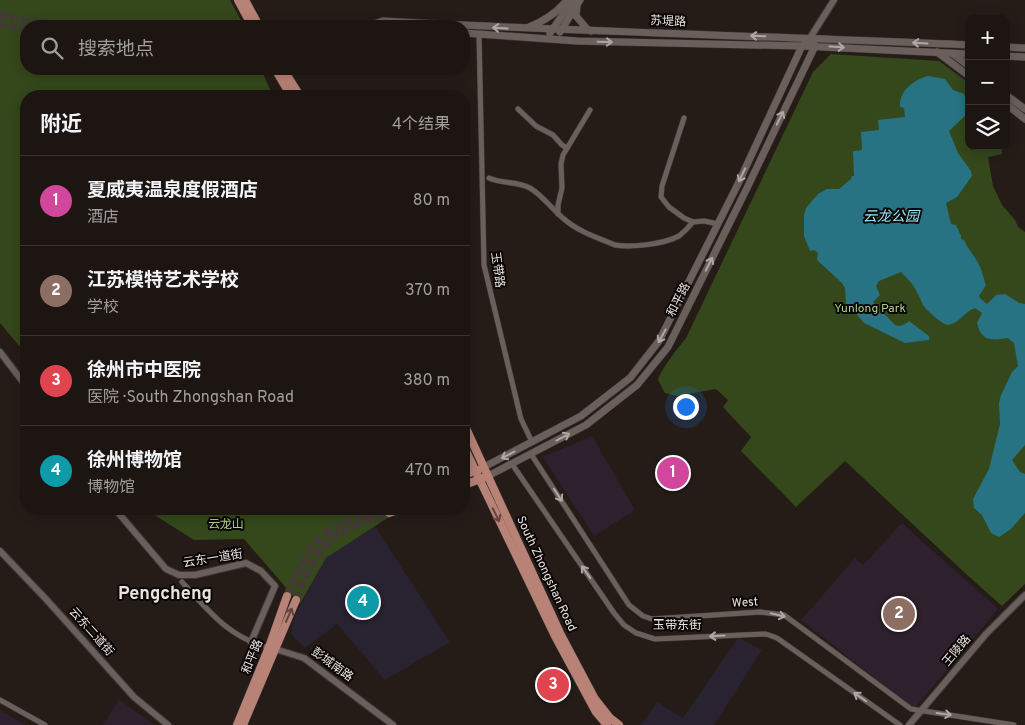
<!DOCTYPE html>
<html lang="zh">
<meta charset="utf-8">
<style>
:root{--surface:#1c1511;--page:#251e1a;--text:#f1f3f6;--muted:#a09f9f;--line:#3a3431;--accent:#ea580c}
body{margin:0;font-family:Overpass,"Noto Sans SC",sans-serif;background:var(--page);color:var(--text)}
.controls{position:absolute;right:15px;top:15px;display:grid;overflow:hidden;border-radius:10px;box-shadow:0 2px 12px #0003}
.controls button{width:45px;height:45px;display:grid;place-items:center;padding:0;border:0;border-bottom:1px solid var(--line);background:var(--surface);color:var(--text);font:25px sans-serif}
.you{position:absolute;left:685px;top:406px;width:18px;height:18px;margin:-12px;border:4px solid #fff;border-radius:50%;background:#1a73e8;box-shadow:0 0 0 8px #1a73e833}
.badge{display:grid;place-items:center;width:32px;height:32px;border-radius:50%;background:var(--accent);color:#fff;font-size:16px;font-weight:700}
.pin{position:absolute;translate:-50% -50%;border:2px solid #fff;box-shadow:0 1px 5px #0006}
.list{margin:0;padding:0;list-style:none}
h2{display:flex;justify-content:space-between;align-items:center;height:65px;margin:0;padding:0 20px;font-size:21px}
h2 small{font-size:16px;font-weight:400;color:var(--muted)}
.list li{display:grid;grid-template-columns:32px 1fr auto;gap:15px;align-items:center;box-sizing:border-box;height:90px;padding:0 20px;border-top:1px solid var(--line)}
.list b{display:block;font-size:19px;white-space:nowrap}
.list p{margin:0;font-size:16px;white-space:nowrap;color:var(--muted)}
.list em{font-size:16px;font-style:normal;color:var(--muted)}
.icon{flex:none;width:28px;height:28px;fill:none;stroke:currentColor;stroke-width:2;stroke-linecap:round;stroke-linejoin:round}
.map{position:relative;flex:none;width:1025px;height:725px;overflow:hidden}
.search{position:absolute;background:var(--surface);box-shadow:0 2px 12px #0003;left:20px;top:20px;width:450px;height:55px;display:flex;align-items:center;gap:12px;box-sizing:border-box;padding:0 18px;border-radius:20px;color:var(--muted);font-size:19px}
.panel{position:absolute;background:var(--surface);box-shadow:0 2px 12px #0003;left:20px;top:90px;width:450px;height:425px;border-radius:20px}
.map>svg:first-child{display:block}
</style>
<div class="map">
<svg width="1025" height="725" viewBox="0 0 1025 725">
<rect width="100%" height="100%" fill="#251c17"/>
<!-- commercial -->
<g fill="#282231">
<path d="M374,525L450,642L385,680L337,624L305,648L291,634L294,617L326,558Z"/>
<path d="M738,638L762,650L714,725H641L657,702L683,718Z"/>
</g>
<!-- education -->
<g fill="#2e202c">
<path d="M592,436L635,510L594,536L543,457Z"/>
<path d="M902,523L998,609L914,709L801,620L855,558L863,565Z"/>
<path d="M119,699L154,725H103Z"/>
<path d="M0,710L26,725H0Z"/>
</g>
<!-- green -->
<g fill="#34481b">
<path d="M0,0H230L244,26H26V69H261L273,96H26V354L0,323Z"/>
<path d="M831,54L939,61L969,83V146H1001L1002,154L988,157L993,186L1002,205L1015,220L1018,227L1025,232V584L1002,606L965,573L845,461L796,507L741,451L751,437L723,407L728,400L716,389L677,396L665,393L658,380C661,369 678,348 686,338L813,72Z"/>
<path d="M145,509H385L389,517L326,558L300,604L244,539L194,540Z"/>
</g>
<!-- water -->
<path fill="#277384" d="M928,76L945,79L953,90L964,94L968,103V113L949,131L958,153L971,171L972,176L957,197L946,203L951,224L956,225L961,236V239L964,240C967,248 973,254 977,261C982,269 983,277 986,285L979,296L980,298L987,304L996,295L1005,294L1019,303L1025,304V445L1012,460L1020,472L1025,474V513L1011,529L999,537L991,533L982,515L974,508L973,499L989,469L1000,424L999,403L1001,395L1012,372L1018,366L1014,343L1008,338C992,341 981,341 977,323L982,313L975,308C965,311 959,324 948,325C943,325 926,310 923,305C920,298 917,291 912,284C909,280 905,276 901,272L879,281L876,286L880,295L873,302L895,325C901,327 904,325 909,321L929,336V340L905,343L864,323L850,306L846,304L845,288L842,283L817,260L818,253L814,250L810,251L804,236V215L806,208L818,194L827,189H839L851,179L852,176H854L853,151L862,150L861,132L879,130L878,120L905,117L904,108L900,107C899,91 913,80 928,76Z"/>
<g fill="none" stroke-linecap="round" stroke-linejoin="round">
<!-- secondary-tunnel -->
<g stroke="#433a35" stroke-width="7" stroke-dasharray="7 3.5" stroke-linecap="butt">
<path d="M0,15L61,26"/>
<path d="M0,24L26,29"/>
</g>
<!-- primary-tunnel -->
<g stroke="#433a35" stroke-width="8" stroke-dasharray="8 4" stroke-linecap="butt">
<path d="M287,596C294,580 307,549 320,538C337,523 360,516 380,509"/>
<path d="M296,600C303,583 312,559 325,545C340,529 370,520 389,513"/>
</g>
<defs>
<g id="minor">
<path d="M479,34L484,265L521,419L532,442"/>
<path d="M518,109L536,126L553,135L562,145L567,148"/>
<path d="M684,118L662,186L661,197L669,207L684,218L693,222L704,221L718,224"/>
<path d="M489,178C503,184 517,181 530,188C542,195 553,210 564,219C579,232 598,238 615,245C631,248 664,244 679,236C684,232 689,227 693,222"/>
<path d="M558,214V205L562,188L561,164L563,155L590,110"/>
<path d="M531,454L629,605L643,616L652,619L760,612L784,615L911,709L1014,725"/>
<path d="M512,464L614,613L624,625L636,633L655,639L766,634L777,638L900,725"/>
<path d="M182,582C210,612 228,637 270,648"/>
<path d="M0,700L45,725"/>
</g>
<g id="tertiary">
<path d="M810,38L834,0"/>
<path d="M0,352L26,386"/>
<path d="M115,509L166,569L179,575H195L246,563L261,571L275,586L251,642"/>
<path d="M0,551L45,598L134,697L168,725"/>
<path d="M275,649L304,658L393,725"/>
<path d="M909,725L986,634L1025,595"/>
</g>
<g id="secondary">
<path d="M577,6L576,16L587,29L591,31"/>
<path d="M368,26L383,21C578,32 774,36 969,45"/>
<path d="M529,27C544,21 557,13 567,0"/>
<path d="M560,32L580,0"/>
<path d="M464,33L577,41L802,46L969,54"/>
<path d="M550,33L573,0"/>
<path d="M1006,47L1025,48"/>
<path d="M937,52L969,76"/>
<path d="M953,54L969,66"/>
<path d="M1006,56L1025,57"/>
<path d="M249,69L281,70"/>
<path d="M1006,95L1025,109"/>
<path d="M1006,104L1025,119"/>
<path d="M484,467L581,416L630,378L659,341L738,184L802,46L810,38L815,46L747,188L668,347L637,385L586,425L488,476"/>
</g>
<g id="primary">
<path d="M238,0L252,26"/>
<path d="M245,0L259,26"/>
<path d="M275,69L291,96"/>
<path d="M283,69L300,96"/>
<path d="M464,424L560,633L595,699L610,718L619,725"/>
<path d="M464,447L555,636L596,712L607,725"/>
<path d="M464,475L478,470"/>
<path d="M464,485L483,478"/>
<path d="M389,513L401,509"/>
<path d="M237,725L269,647L287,596"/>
<path d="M243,725L296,600"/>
</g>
</defs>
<!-- minor casing -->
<use href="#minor" stroke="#3e3734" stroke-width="6"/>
<!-- tertiary casing -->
<use href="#tertiary" stroke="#3e3734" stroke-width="8"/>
<!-- secondary casing -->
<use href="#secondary" stroke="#3e3734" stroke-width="8"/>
<!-- primary casing -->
<use href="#primary" stroke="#3e3734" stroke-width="9"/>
<!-- minor -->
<use href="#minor" stroke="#6a5f5a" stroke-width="5"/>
<!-- tertiary -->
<use href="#tertiary" stroke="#6a5f5a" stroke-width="6"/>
<!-- secondary -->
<use href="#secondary" stroke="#6a5f5a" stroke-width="7"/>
<!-- primary -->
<use href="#primary" stroke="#b98277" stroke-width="8"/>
</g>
<!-- one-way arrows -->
<defs><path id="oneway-shaft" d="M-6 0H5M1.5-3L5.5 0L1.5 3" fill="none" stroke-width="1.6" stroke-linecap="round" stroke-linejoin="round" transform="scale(1.25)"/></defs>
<g stroke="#b0a8a4">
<use href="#oneway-shaft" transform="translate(500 28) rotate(-177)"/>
<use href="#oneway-shaft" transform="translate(758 36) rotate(-178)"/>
<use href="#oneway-shaft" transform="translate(605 42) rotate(1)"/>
<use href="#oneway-shaft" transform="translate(920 43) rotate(-177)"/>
<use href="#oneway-shaft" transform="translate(837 47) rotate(3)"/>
<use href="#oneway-shaft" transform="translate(780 118) rotate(-64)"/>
<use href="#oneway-shaft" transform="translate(742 175) rotate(115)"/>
<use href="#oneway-shaft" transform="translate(709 264) rotate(-63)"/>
<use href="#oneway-shaft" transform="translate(662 336) rotate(119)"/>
<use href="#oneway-shaft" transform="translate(563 437) rotate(-28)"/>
<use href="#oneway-shaft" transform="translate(508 455) rotate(152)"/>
<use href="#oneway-shaft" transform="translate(558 495) rotate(57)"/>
<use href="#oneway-shaft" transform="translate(586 572) rotate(-125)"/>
<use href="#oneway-shaft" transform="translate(778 615) rotate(14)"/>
<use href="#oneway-shaft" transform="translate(717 636) rotate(177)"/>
<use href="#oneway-shaft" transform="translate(860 697) rotate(-145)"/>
<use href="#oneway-shaft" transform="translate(944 714) rotate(8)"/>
</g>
<g stroke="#62443e">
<use href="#oneway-shaft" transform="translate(496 515) rotate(64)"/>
<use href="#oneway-shaft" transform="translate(289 615) rotate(-66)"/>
</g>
<g text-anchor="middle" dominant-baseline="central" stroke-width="4" stroke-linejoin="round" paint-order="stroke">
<!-- street labels -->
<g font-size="12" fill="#eae4e0" stroke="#0b0706">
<text transform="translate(668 22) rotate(2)">苏堤路</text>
<text transform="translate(497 270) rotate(82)">玉带路</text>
<text transform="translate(679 300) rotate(-63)">和平路</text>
<text transform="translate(213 559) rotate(-9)">云东一道街</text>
<text transform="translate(546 574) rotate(65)">South Zhongshan Road</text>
<text transform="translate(745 603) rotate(-3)">West</text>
<text x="677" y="626">玉带东街</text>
<text transform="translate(91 632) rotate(48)">云东二道街</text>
<text transform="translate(957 651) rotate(-50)">王陵路</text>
<text transform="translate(253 657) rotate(-68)">和平路</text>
<text transform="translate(332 665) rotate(36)">彭城南路</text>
</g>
<!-- park labels -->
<g font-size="12" fill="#acd186" stroke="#0b0706">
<text x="870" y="309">Yunlong Park</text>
<text x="226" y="525">云龙山</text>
</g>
<!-- water labels -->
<g font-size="14" font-style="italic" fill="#91e4f9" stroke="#0b0706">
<text x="891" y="217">云龙公园</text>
</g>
<!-- district labels -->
<g font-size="18" font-weight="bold" fill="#eae4e0" stroke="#0b0706">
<text x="165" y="594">Pengcheng</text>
</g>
</g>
</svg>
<div class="controls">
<button>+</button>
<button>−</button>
<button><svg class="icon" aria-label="layers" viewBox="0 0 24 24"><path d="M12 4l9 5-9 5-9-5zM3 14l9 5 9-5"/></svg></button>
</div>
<div class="you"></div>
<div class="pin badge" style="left:673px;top:473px;background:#d1479c">1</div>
<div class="pin badge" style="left:899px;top:614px;background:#8d6e63">2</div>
<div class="pin badge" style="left:553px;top:685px;background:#e0444e">3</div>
<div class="pin badge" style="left:363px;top:602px;background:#0f9aa8">4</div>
<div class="search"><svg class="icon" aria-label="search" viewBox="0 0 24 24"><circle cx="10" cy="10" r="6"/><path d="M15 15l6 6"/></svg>搜索地点</div>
<section class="panel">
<h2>附近<small>4个结果</small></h2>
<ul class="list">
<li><span class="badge" style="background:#d1479c">1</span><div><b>夏威夷温泉度假酒店</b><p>酒店</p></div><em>80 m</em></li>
<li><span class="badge" style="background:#8d6e63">2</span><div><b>江苏模特艺术学校</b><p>学校</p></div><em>370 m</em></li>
<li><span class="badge" style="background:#e0444e">3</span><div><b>徐州市中医院</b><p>医院 · South Zhongshan Road</p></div><em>380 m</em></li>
<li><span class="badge" style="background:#0f9aa8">4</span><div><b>徐州博物馆</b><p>博物馆</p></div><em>470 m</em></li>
</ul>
</section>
</div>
